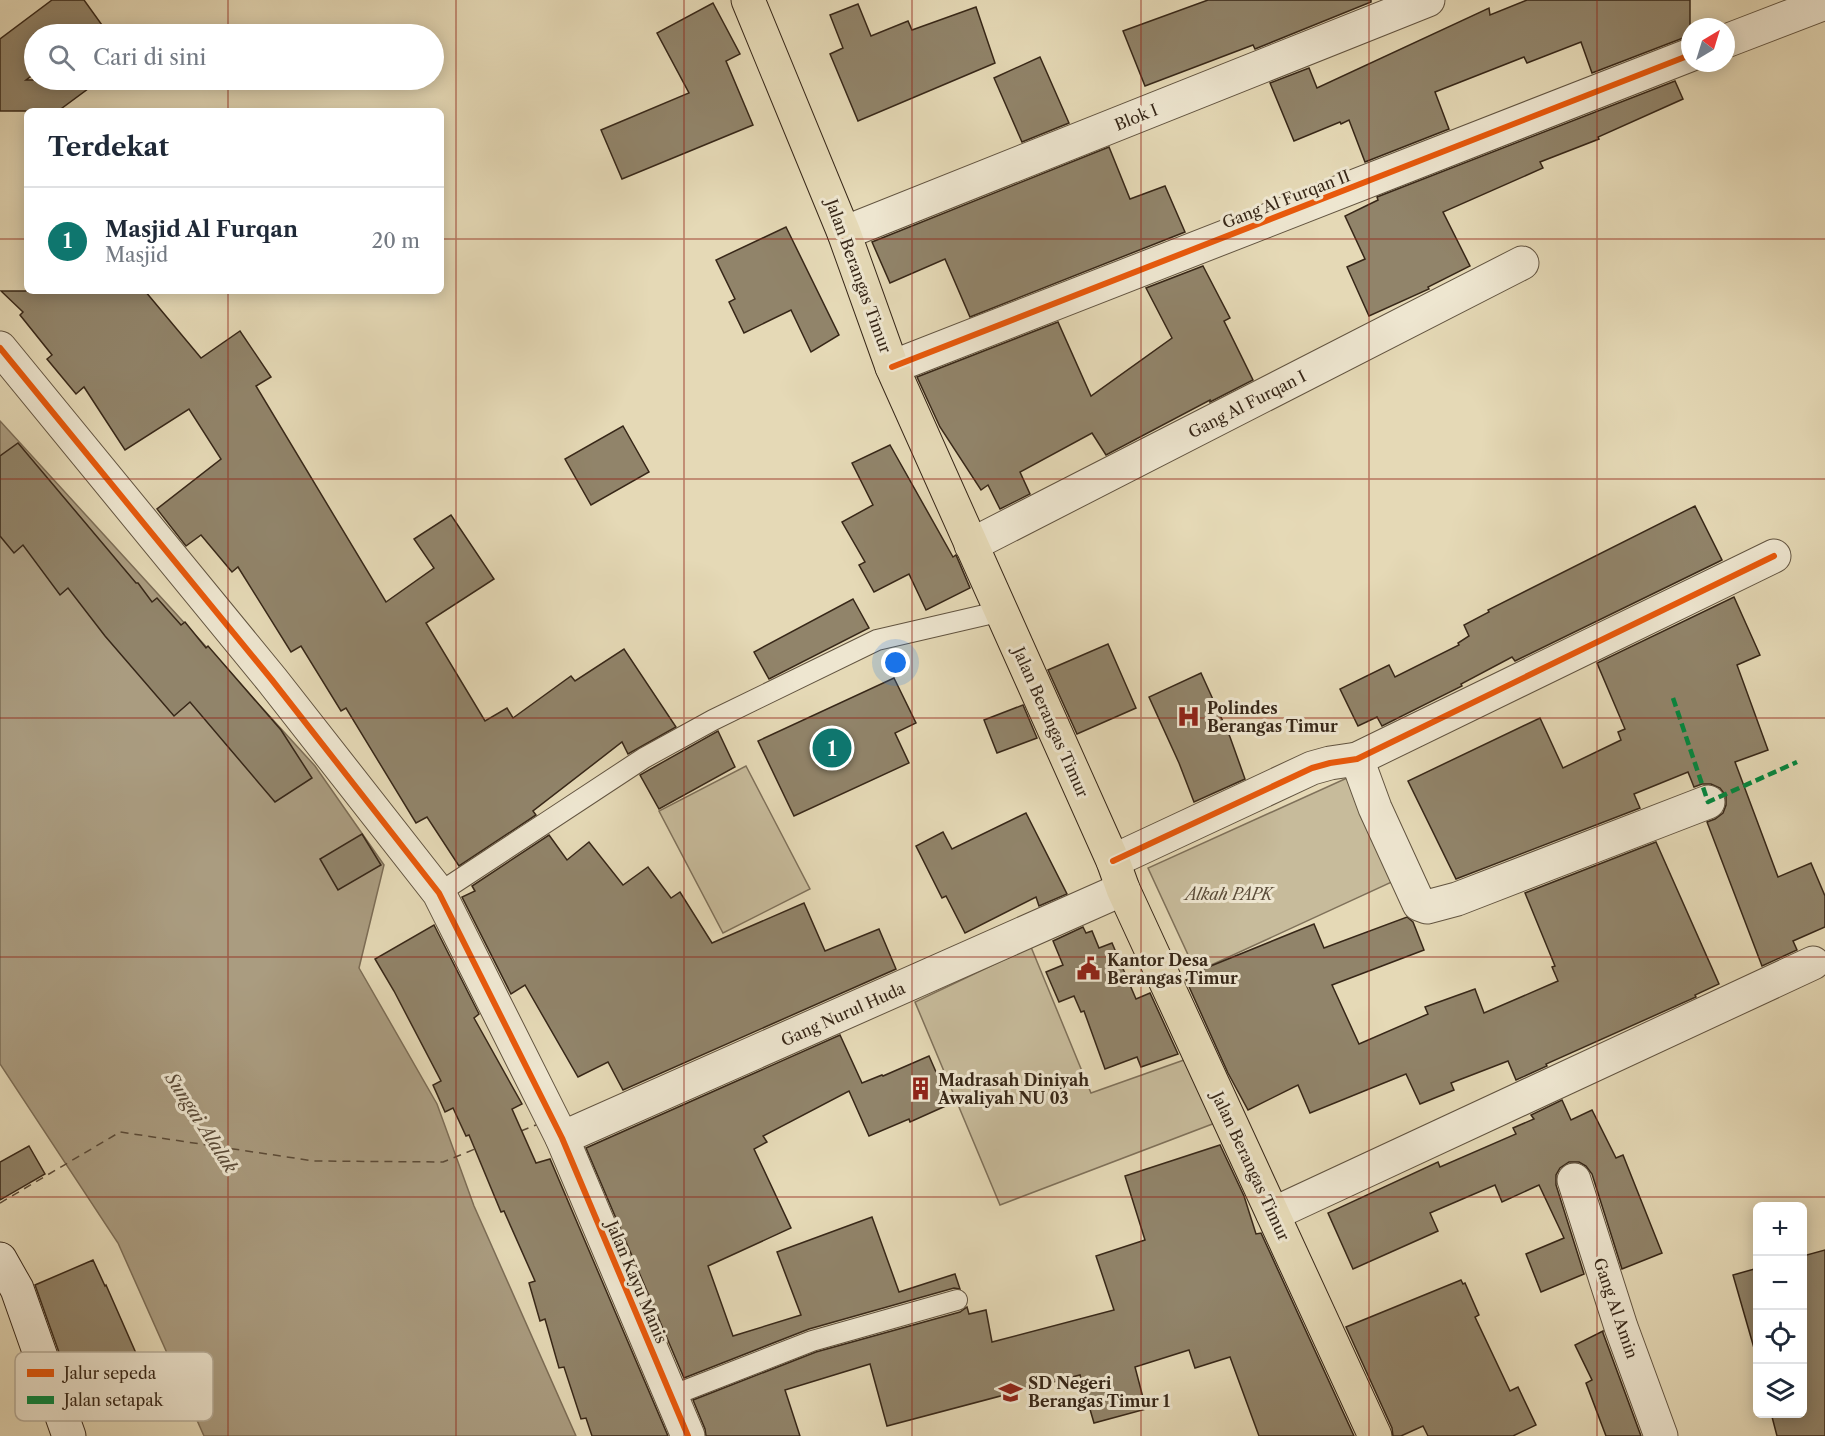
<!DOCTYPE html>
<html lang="id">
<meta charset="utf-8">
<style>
:root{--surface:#fff;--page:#f2f2f3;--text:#1f2937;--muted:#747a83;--line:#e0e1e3;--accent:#0f766e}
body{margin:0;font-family:"Libre Caslon Text",serif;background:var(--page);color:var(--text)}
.controls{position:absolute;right:18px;bottom:18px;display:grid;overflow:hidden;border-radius:9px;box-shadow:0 3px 15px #0003}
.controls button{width:54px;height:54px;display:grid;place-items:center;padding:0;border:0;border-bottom:2px solid var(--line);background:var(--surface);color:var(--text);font:30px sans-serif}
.compass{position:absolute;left:1681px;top:18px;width:54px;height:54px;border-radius:50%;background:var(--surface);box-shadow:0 3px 15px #0003;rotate:38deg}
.you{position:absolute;left:896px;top:663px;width:21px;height:21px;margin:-15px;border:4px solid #fff;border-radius:50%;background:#1a73e8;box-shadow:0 0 0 9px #1a73e833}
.badge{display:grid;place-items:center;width:39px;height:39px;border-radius:50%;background:var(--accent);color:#fff;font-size:20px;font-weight:700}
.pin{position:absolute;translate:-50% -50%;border:3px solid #fff;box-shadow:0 2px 6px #0006}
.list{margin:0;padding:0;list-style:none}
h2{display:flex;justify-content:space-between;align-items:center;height:78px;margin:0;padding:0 24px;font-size:26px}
h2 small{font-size:20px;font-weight:400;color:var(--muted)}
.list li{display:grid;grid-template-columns:39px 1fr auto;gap:18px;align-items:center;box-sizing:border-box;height:108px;padding:0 24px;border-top:2px solid var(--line)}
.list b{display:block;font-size:22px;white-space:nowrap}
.list p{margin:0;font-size:20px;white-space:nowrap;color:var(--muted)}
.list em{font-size:20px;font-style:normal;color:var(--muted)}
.icon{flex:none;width:33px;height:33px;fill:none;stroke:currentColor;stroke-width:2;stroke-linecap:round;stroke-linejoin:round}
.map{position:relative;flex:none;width:1825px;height:1436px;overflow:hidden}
.search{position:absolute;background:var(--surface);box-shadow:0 3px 15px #0003;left:24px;top:24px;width:420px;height:66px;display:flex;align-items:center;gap:15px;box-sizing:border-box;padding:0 21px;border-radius:33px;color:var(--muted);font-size:22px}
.panel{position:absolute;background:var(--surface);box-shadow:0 3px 15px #0003;left:24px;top:108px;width:420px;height:186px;border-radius:9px}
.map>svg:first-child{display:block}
</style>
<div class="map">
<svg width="1825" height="1436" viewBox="0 0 1825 1436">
<rect width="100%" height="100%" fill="#e5d9b6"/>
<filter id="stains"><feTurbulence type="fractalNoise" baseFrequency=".00333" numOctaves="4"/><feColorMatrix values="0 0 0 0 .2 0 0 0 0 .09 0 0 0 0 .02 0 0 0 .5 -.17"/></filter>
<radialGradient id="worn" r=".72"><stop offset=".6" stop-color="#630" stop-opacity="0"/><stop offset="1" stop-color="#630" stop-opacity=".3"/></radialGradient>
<!-- green -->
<g fill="#c7bb9b" stroke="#7f715a" stroke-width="1.5">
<path d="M746,766L810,889L723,933L659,811Z"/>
<path d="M1347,778L1394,881L1196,972L1148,868Z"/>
<path d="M1031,947L1091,1093L1184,1060L1215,1123L1000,1205L915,1002Z"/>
</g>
<!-- water -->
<path fill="#aa9c80" stroke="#7c6d56" stroke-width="1.5" d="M0,421L315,766L384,865L359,968L437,1104L474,1206L576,1436H204L118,1243L0,1064Z"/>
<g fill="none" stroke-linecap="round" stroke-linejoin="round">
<!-- ferry -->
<g stroke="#5a4a37" stroke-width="1.5" stroke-dasharray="8 6" stroke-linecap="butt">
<path d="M521,1131L536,1125"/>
<path d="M0,1203L120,1132L314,1161L443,1162L475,1149"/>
</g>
</g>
<!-- building -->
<g fill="#91846a" stroke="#372718" stroke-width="1.5">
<path d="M52,0H84L102,25L89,34H34V74L26,80H100L58,111H0V39Z"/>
<path d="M1208,0H1371V2L1255,49L1253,45L1145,86L1123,31Z"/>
<path d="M1527,0H1690V37L1683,38L1592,73L1581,42L1527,63L1524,57L1435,92L1449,129L1365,162L1349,120L1341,124L1340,122L1294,141L1270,83L1309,68L1317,88L1489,8L1490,15Z"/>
<path d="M713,3L740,54L726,61L753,125L622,179L601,130L689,93L657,33Z"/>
<path d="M858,4L871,36L908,21L912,30L976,7L995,63L858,121L830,54L843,48L830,15Z"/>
<path d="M1040,57L1069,123L1022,142L994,78Z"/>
<path d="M1675,81L1683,99L1598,137L1599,139L1540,162L1543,168L1443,212L1470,266L1428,287L1429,289L1369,316L1347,267L1365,259L1345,216L1378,200L1377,197Z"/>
<path d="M1109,147L1130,199L1165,186L1185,232L970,317L945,259L890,283L872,242Z"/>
<path d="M786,227L839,335L811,352L791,310L744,333L729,302L735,299L716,260Z"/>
<path d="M1203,266L1230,318L1224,321L1253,380L1210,402V400L1106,455L1092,433L1020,472L1030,494L1000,509L988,485L981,490L940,427L917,377L1058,322L1091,396L1172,338L1146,288Z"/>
<path d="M1,291H145L201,358L240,331L271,377L256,386L386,602L434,568L414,539L451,515L494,579L426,623L485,721L507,708L513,718L571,676L575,681L624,649L676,727L628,754L622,742L533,811L536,815L459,866L427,817L416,823L346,708L341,711L301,646L291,652L238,567L232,572L201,535L186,546L157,509L221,459L189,409L125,450L84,387L76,394L47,359L52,355L20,315L23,312Z"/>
<path d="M623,426L649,472L591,505L565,459Z"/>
<path d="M18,443L136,583H138L152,602L157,598L181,625L185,622L206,648L208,646L281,730L312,778L275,802L190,702L174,716L105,636L68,588L60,595L23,545L14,553L0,536V456Z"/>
<path d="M890,445L953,557L956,555L970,588L926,610L909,574L874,592L859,565L865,562L842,522L873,505L852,463Z"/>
<path d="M1695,506L1722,560L1718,562L1515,661L1512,657L1461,684L1462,686L1382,726L1377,717L1358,726L1340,689L1389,665L1395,677L1459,645L1458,643L1469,636L1464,625L1489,612L1488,610Z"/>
<path d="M1734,597L1760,655L1737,665L1768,750L1735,762L1778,877L1811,863L1825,896V927L1793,941L1797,950L1762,966L1707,822L1715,819L1723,813L1726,805V796L1720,788L1711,784H1702L1694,787L1688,772L1634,794L1640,808L1456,879L1408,781L1540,718L1563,768L1621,740L1618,732L1625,729L1597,663Z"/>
<path d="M853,599L869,628L769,679L754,652Z"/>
<path d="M1108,644L1136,708L1077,734L1048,670Z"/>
<path d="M1201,673L1230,737L1245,779L1194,802L1179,763L1149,697Z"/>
<path d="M894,678L916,723L895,733L909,763L794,816L758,741Z"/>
<path d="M1023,705L1037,738L997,753L984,720Z"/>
<path d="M718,731L735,767L659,809L640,775Z"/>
<path d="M1026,813L1067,894L1039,906L1036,897L965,933L946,896L942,898L916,846L943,832L952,849Z"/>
<path d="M362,834L381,865L338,890L320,859Z"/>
<path d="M549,835L567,860L589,842L623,885L648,867L671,898L680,892L712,943L804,903L825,951L879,929L896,969L623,1090L608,1062L578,1077L525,985L511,994L462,897L475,891L472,886Z"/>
<path d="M1656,842L1719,984L1695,995L1696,997L1546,1064L1547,1066L1516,1080L1508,1061L1451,1083L1454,1090L1420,1104L1406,1074L1310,1113L1298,1085L1248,1110L1228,1073L1186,980L1198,976L1196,972L1314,924L1324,948L1407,917L1413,922L1424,950L1332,985L1359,1044L1428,1014L1425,1007L1475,989L1484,1013L1558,981L1552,967L1555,966L1525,893Z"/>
<path d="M434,925L479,1014L474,1018L522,1104L512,1109L536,1163L550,1159L668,1436H592L586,1418L581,1419L564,1367L559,1368L545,1319L540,1321L529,1283L535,1281L504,1211L501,1212L469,1135L466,1136L453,1108L445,1112L433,1085L441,1081L394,991L375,959Z"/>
<path d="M1083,927L1086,933L1092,931L1099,948L1112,943L1136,999L1150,993L1178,1054L1141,1067L1137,1057L1105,1069L1084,1011L1081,1012L1074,996L1059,1002L1046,972L1063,965L1053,941Z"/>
<path d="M840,1035L862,1083L882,1075L883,1076L929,1056L950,1104L910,1122L909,1119L869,1136L849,1091L763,1136L767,1142L754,1149L791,1228L708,1266L733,1336L801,1315L777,1252L872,1217L899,1292L955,1274L960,1289L954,1288L809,1329L684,1378L586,1148Z"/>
<path d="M1562,1100L1571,1120L1592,1110L1616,1158L1623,1155L1662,1253L1622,1269L1592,1174L1586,1166L1579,1162H1569L1560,1168L1556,1175V1185L1584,1274L1541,1292L1526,1254L1564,1238L1539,1185L1502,1202L1495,1185L1430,1213L1438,1231L1353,1269L1328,1213L1438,1162L1440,1167L1516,1134L1513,1128L1534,1119L1531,1115Z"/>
<path d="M1220,1145L1244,1196L1256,1234L1261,1233L1354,1436H1259L1230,1357L1195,1368L1189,1350L1135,1367L1146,1409L1094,1423L1080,1375L887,1426L870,1364L785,1390L800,1436H706L705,1429L693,1400L816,1352L960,1312L967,1307L969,1314L986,1310L992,1342L1114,1310L1096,1256L1145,1240L1125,1176Z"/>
<path d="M29,1146L45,1174L0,1200V1162Z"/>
<path d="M1825,1250V1436H1777L1771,1413H1803V1256Z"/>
<path d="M93,1260L105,1286L106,1285L139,1360L152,1355L163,1385L81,1414L35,1285Z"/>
<path d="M1758,1268V1362L1733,1275Z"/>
<path d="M1461,1280L1463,1284L1465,1283L1479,1315L1475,1317L1510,1391L1518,1387L1536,1425L1513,1436H1428L1423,1426L1401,1436H1393L1392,1428L1346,1327Z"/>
<path d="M1603,1331V1333L1641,1436H1606L1586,1383L1592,1380L1575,1345Z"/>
</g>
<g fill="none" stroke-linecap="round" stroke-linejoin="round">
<defs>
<g id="lane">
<path d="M439,893L644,758L713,720L877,640L1002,611"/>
<path d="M671,1396L812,1341L957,1300"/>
</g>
<g id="street">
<path d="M1726,41L1825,3"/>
<path d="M844,233L1428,0"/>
<path d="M0,348L272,680L439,893L562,1138L688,1436"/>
<path d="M892,367L1690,55"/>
<path d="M971,545L1522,263"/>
<path d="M1357,759L1375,808L1419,904L1427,907L1457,899L1708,802"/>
<path d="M1113,861L1312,768L1330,763L1357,759L1774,556"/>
<path d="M562,1138L1123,889"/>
<path d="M1574,1180L1621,1327L1661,1436"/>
<path d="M1273,1214L1813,963"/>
</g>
<path id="secondary" d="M0,1259L17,1289L69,1436"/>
<path id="primary" d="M748,0L844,233L892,367L1113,861L1123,889L1375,1436"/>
</defs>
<!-- lane casing -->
<use href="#lane" stroke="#625440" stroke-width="22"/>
<!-- street casing -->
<use href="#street" stroke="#625440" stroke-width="35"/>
<!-- secondary casing -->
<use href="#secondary" stroke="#372718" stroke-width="35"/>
<!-- primary casing -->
<use href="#primary" stroke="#372718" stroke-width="35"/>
<!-- lane -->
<use href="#lane" stroke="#eee6d0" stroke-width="20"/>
<!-- street -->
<use href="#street" stroke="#eee6d0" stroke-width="33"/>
<!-- secondary -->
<use href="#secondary" stroke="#eee6d0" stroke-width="33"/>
<!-- primary -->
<use href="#primary" stroke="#e5d9b6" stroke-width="33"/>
<!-- quiet -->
<path stroke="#00873e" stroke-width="4.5" stroke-dasharray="9 4.5" stroke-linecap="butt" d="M1673,698L1708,802L1797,762"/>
<defs>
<g id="cycleway">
<path d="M0,348L272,680L439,893L562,1138L688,1436"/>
<path d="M892,367L1690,55"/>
<path d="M1113,861L1312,768L1330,763L1357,759L1774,556"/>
</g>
</defs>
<!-- cycleway casing -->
<use href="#cycleway" stroke="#eee6d0" stroke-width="10"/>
<!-- cycleway -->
<use href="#cycleway" stroke="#e8590c" stroke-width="6"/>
</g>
<!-- grid -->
<path fill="none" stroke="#8f2418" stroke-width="1.5" stroke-opacity="0.55" d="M228,0V34M456,0V1436M684,0V1436M912,0V1436M1141,0V1436M1369,0V1436M1597,0V1436M228,80V111M0,239H27M441,239H1825M228,291V1436M0,479H1825M0,718H1825M0,957H1825M0,1197H1825"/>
<!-- icons -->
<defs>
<symbol id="hospital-bare" viewBox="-9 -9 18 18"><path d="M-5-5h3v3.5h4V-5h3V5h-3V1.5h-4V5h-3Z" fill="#8f2418" stroke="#eee6d0" stroke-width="2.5" paint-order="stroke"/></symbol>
<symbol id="civic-bare" viewBox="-9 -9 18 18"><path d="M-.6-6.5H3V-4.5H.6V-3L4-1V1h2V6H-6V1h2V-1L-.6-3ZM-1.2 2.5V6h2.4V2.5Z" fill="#8f2418" stroke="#eee6d0" stroke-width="2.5" paint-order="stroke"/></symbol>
<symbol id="building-bare" viewBox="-9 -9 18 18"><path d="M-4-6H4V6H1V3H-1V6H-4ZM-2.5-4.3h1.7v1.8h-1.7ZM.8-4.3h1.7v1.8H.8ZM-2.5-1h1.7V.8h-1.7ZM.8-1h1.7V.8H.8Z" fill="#8f2418" stroke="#eee6d0" stroke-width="2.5" paint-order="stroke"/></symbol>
<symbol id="school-bare" viewBox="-9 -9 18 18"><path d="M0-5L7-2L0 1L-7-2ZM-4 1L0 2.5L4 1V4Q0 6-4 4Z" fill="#8f2418" stroke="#eee6d0" stroke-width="2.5" paint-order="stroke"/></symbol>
</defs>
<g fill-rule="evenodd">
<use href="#hospital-bare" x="1172" y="700" width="33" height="33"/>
<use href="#civic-bare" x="1072" y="952" width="33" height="33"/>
<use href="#building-bare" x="904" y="1072" width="33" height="33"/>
<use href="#school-bare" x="994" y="1376" width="33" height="33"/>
</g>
<g text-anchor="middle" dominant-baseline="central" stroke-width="6" stroke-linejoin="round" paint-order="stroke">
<!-- street labels -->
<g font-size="16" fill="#372718" stroke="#eee6d0">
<text transform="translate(1136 117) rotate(-22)">Blok I</text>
<text transform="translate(1286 199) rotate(-21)">Gang Al Furqan II</text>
<text transform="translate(859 276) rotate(70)">Jalan Berangas Timur</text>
<text transform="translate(1247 404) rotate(-27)">Gang Al Furqan I</text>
<text transform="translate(1051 722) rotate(66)">Jalan Berangas Timur</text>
<text transform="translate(843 1014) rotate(-24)">Gang Nurul Huda</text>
<text transform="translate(1251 1166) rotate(65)">Jalan Berangas Timur</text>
<text transform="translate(637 1282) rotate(67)">Jalan Kayu Manis</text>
<text transform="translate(1616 1308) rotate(71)">Gang Al Amin</text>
</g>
<!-- poi labels -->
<g font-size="16" font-weight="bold" fill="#372718" stroke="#eee6d0" text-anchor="start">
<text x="1207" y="708">Polindes<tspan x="1207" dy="18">Berangas Timur</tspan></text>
<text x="1107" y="960">Kantor Desa<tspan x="1107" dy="18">Berangas Timur</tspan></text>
<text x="938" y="1080">Madrasah Diniyah<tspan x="938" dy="18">Awaliyah NU 03</tspan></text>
<text x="1028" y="1383">SD Negeri<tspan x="1028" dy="18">Berangas Timur 1</tspan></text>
</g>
<!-- park labels -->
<g font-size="16" font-style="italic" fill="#5b4c39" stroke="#eee6d0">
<text x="1229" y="894">Alkah PAPK</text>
</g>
<!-- water labels -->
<g font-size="18" font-style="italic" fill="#5a4a37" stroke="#eee6d0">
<text transform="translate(201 1123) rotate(57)">Sungai Alalak</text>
</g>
</g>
<!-- legend -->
<rect x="15" y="1352" width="198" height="69" rx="9" fill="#eee6d0" stroke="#b7ad99" stroke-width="1.5"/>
<rect x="27" y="1369" width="27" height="8" fill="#e8590c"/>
<rect x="27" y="1396" width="27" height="8" fill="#00873e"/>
<g font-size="16" fill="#372718">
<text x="64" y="1379">Jalur sepeda</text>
<text x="64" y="1406">Jalan setapak</text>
</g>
<rect width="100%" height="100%" filter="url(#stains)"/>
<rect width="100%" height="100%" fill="url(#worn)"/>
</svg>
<div class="controls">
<button>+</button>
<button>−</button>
<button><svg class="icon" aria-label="locate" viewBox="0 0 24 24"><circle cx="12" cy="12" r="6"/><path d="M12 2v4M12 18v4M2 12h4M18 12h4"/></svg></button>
<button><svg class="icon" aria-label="layers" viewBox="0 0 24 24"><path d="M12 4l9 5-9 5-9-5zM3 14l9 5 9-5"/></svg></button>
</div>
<svg class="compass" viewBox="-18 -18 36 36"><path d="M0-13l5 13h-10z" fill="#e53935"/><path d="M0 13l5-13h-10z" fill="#747a83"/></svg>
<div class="you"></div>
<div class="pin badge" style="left:832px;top:748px">1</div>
<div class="search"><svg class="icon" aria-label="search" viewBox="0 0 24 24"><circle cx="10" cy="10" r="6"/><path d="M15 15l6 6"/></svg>Cari di sini</div>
<section class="panel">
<h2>Terdekat<small></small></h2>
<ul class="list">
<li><span class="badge">1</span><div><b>Masjid Al Furqan</b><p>Masjid</p></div><em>20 m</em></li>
</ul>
</section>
</div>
